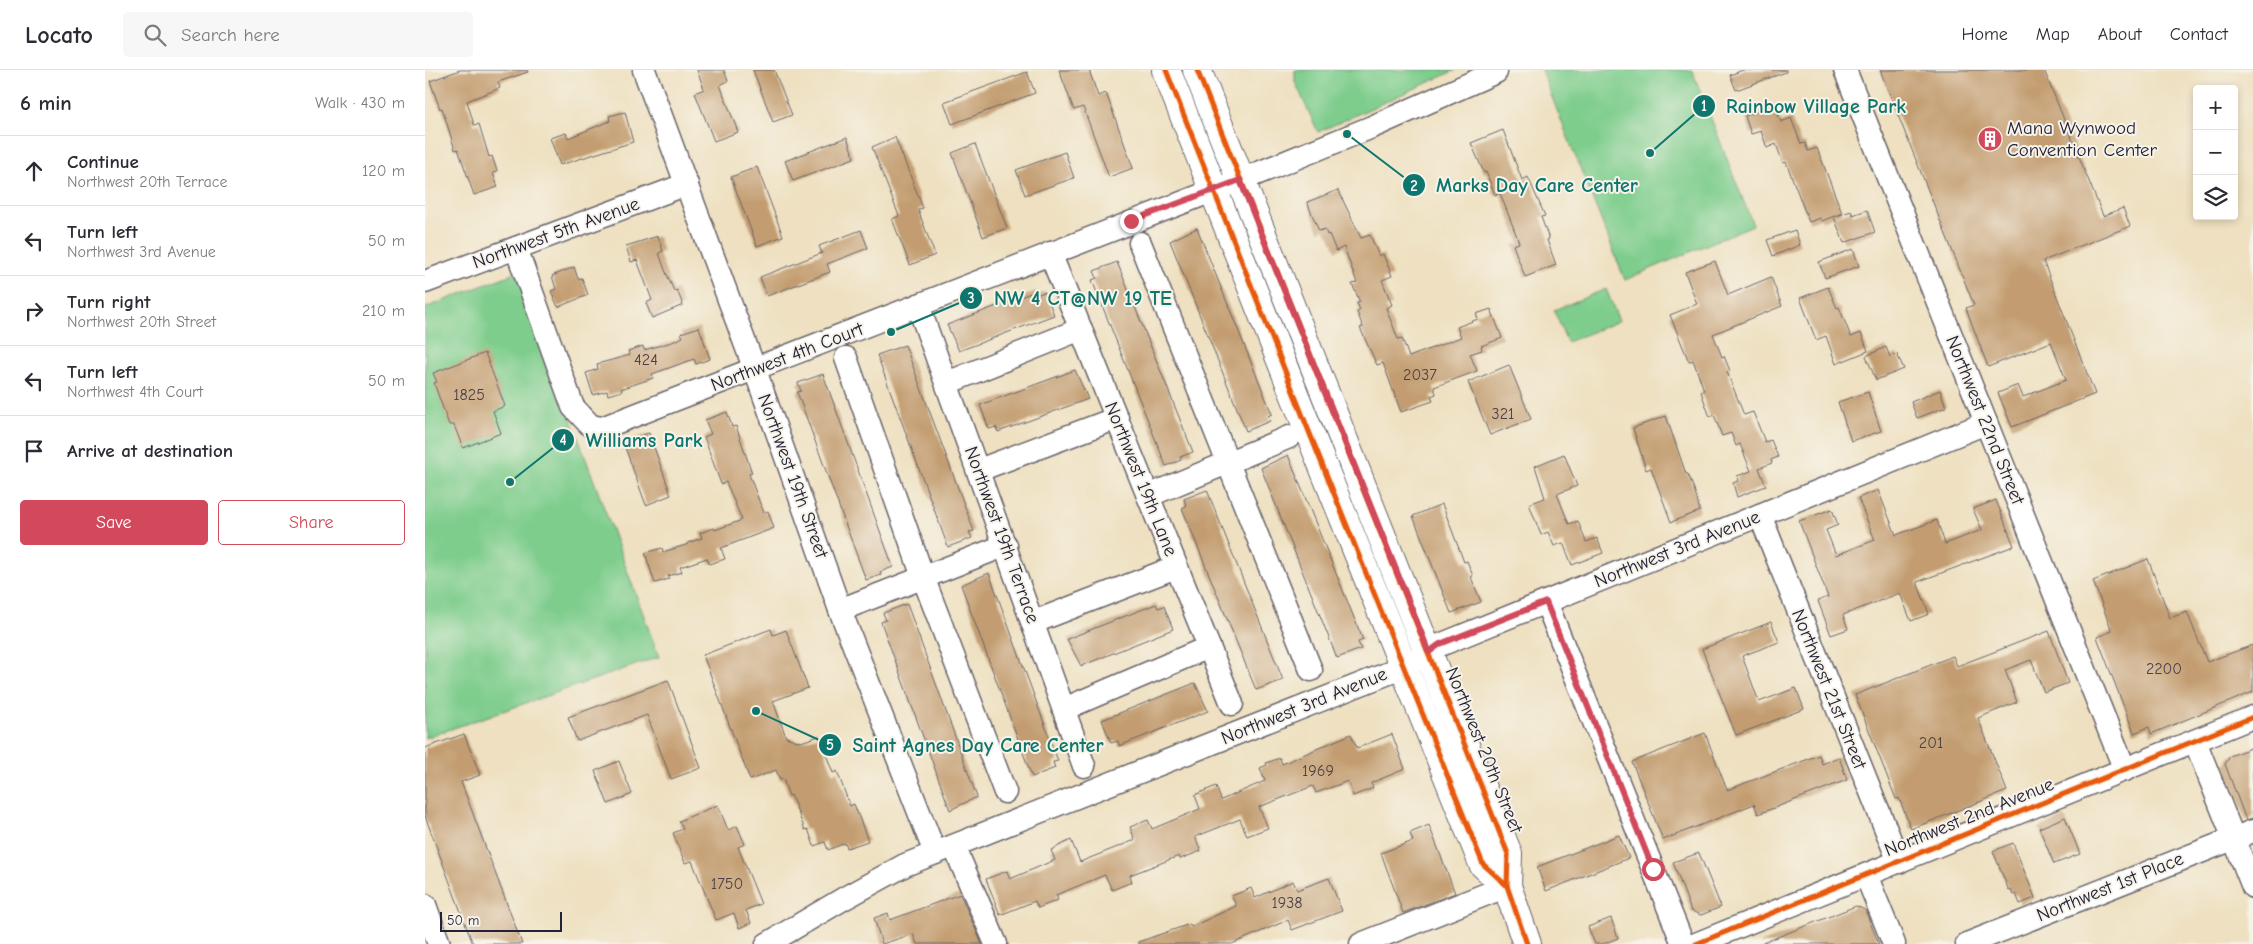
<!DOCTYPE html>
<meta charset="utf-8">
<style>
:root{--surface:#fff;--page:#f7f7f7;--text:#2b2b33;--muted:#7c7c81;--line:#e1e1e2;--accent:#d1495b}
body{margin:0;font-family:"Comic Neue",sans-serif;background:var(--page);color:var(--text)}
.controls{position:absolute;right:15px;top:15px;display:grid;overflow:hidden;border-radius:5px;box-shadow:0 2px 8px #0003}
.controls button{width:45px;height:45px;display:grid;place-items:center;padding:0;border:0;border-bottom:1px solid var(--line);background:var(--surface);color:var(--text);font:25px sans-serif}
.scale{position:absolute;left:15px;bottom:12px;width:122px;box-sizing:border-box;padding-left:5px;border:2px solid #22223b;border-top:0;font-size:14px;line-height:18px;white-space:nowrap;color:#22223b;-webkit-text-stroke:4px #f7f3e8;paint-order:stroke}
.stop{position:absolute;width:15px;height:15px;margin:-11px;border:4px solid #d1495b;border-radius:50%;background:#fff}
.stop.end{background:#d1495b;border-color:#fff;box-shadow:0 1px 5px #0008}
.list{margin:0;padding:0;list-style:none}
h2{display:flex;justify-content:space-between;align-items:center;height:65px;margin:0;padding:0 20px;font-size:21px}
h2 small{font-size:16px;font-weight:400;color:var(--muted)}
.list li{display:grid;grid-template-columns:32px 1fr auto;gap:15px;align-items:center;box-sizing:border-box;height:70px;padding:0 20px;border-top:1px solid var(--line)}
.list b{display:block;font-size:19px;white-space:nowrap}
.list p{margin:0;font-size:16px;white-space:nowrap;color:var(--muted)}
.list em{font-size:16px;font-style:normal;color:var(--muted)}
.actions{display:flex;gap:10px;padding:15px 20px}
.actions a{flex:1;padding:11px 0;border:1px solid var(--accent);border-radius:5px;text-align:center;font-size:18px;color:var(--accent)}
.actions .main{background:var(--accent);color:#fff}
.icon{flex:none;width:28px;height:28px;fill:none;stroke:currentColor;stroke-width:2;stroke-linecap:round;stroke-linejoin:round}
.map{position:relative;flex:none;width:1828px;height:874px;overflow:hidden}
header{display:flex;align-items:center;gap:30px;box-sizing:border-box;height:70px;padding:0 25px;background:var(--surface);border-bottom:1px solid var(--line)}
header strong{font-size:24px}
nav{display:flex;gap:28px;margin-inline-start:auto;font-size:18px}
.search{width:350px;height:45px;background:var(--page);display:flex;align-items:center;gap:12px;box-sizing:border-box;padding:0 18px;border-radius:5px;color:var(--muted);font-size:19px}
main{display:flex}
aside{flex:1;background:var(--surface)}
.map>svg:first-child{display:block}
</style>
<header>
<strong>Locato</strong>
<div class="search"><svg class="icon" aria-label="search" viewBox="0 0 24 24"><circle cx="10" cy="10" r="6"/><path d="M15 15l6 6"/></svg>Search here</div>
<nav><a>Home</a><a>Map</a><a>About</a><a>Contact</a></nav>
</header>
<main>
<aside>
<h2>6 min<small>Walk · 430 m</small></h2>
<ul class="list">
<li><svg class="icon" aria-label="ahead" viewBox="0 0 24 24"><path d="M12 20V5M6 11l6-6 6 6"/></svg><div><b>Continue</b><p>Northwest 20th Terrace</p></div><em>120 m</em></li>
<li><svg class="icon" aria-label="left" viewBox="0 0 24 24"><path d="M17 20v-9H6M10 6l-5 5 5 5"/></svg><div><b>Turn left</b><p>Northwest 3rd Avenue</p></div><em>50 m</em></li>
<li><svg class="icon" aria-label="right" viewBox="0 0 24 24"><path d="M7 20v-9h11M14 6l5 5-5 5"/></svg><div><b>Turn right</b><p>Northwest 20th Street</p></div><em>210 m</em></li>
<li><svg class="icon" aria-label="left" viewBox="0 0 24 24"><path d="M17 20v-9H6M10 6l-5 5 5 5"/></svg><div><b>Turn left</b><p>Northwest 4th Court</p></div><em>50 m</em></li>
<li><svg class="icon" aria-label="arrive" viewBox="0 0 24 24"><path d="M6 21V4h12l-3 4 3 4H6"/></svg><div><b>Arrive at destination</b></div></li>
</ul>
<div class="actions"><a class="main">Save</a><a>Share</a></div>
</aside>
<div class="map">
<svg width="1828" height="874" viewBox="0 0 1828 874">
<rect width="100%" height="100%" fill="#f7f3e8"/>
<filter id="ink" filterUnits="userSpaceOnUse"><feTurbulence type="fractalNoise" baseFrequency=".02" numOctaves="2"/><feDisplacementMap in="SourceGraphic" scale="10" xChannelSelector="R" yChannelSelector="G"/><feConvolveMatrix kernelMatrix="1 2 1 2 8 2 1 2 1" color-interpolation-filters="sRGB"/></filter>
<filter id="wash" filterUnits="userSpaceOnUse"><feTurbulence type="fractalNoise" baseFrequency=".0096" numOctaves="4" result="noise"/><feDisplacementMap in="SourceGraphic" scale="20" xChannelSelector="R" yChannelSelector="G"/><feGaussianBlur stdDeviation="1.12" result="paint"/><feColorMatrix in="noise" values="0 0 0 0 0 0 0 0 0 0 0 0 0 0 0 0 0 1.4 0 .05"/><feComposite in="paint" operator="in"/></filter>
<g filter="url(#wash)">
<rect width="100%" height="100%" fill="#eee0c0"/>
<!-- green -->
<g fill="#7ecd8d" stroke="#507864">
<path d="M870,0H1031L893,62L870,12Z"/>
<path d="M1116,0H1267L1328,155L1200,210Z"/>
<path d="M92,202L234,587L0,668V238Z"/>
<path d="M1181,219L1194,251L1142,272L1129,240Z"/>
</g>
<g id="blocks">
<!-- building -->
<g fill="#c39d71">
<path d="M35,0H102L103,2L73,12L75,18L42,31L49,55L54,54L64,87L67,86L72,101L68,103L73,117L49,125L33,79L30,80L17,38L15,39L5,11Z"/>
<path d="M272,0H299L303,11L295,15L313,62L289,71L270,23L279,19Z"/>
<path d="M328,0H349L367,45L348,52Z"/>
<path d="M634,0H664L673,26L681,23L708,98L684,107L658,37L649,40Z"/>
<path d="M1318,0H1361V2L1311,20L1305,5Z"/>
<path d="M1455,0H1619L1678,146L1698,138L1705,156L1618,191L1670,324L1587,357L1573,323L1593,315L1598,327L1641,310L1626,272L1563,297L1541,238L1549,235Z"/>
<path d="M602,2L610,23L527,54L519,32Z"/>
<path d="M1350,35L1356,52L1366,48L1376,74L1380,73L1383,81L1392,78L1417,143L1397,151L1396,148L1384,152L1361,92L1358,93L1351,74L1342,78L1336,61L1326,64L1320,46Z"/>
<path d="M200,42L208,72L135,95L125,68L141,63L143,68L185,51L184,46Z"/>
<path d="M1078,60L1097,110L1103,107L1113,130L1120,146L1116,147L1124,169L1122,170L1131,195L1100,207L1088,175L1094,173L1092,167L1075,123L1070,125L1061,102L1059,103L1046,73Z"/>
<path d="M422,67L429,88L368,111L360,91Z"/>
<path d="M470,67L498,138L493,140L510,185L485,195L467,149L474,146L447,77Z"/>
<path d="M550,74L582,158L558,167L527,83Z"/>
<path d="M640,82L649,108L600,125L591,100Z"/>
<path d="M332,97L358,166L332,176L306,107Z"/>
<path d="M913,120L936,168L945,165L954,186L958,184L967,206L957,210L967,235L961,238L973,269L977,268L984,287L1036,267L1032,257L1053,249L1051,244L1066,239L1077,268L1056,276L1057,280L1045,284L1052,301L1009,317L1011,324L1006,326L1008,331L976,342L958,293L952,295L935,258L938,257L932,242L935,240L932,233L935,232L927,214L932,213L919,177L911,181L904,164L902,165L900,159L894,161L882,132Z"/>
<path d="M1442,140L1450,162L1419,173L1409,147L1426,141L1428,145Z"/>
<path d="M772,158L847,344L843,346L845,351L821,361L745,171Z"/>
<path d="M436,160L443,178L402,194L405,202L342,226L335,207L397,183L394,176Z"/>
<path d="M1370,160L1375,175L1348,186L1342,170Z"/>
<path d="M233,166L238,181L234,183L240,200L249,221L252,220L258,235L227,248L221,233L227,230L212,190L206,192L201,176Z"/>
<path d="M1428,179L1434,196L1400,208L1394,192Z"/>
<path d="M1290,191L1303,225L1346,207L1357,236L1288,264L1297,287L1299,286L1305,301L1302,302L1319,345L1328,342L1340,372L1346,370L1353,387L1346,390L1347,393L1334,398L1341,416L1312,427L1308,413L1313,411L1312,406L1326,401L1315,374L1311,376L1306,363L1297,366L1289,345L1285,347L1276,322L1279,320L1268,290L1264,292L1245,245L1272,234L1260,202Z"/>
<path d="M692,192L768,382L755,387L756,390L741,396L667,210L672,208L669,201Z"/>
<path d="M149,197L153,209L157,208L163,225L133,237L126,221L131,219L127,206Z"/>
<path d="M1403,217L1412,238L1414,237L1426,267L1436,263L1443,281L1411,294L1401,266L1391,270L1375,228Z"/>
<path d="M611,221L613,224L620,222L629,245L534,281L522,255Z"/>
<path d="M274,257L285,289L271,294L269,289L227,304L228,308L196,319L197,321L183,325L182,321L168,325L161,303L173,299L172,294L205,285L203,281L218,276L219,280L247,272L258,267L256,263Z"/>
<path d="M480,275L549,461L544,462L547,468L523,477L452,285Z"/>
<path d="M1461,277L1465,287L1472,284L1479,299L1451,310L1441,286Z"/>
<path d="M60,283L80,336L68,341L76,363L38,378L29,355H24L9,313L12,312L8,303Z"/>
<path d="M1084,295L1106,349L1065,365L1043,312Z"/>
<path d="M650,300L663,329L573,362L571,357L564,359L555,335Z"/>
<path d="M398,304L468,497L455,502L456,505L441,510L372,322L376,321L373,313Z"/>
<path d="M1515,320L1521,337L1492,348L1486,332Z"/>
<path d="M1443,322L1456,361L1426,371L1413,332Z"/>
<path d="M302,342L307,357L311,356L327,403L324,404L334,431L339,443L343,441L349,458L296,478L300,489L284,494L282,488L255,497L257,502L243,506L244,509L230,513L220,483L237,478L238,482L264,474L263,473L277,468L275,463L289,458L290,460L317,450L301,412L296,414L279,367L286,364L280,350Z"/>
<path d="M1241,346L1261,404H1263L1269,419L1275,441L1246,452L1226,398L1221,400L1208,358Z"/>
<path d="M224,363L246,425L221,435L198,372Z"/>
<path d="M1139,384L1152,416L1132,424L1144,454L1153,451L1161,472L1172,468L1178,483L1147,495L1138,473L1129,476L1123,462L1116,465L1104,434L1120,428L1110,396Z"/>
<path d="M863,385L938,570L933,572L936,579L912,588L836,398Z"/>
<path d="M782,420L858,610L831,620L757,438L761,436L759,429Z"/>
<path d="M1453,420L1471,465L1512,450L1520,474L1557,460L1548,439L1571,430L1589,476L1492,512L1504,544L1486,551L1475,523L1418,545L1423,559L1406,565L1393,531L1403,527L1374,451L1407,439L1413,455L1401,460L1411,485L1450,470L1433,428Z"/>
<path d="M1017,434L1039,492L1042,491L1048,506L1046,507L1056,532L1026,543L988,446Z"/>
<path d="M1723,489L1745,548L1762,542L1782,592L1828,575V622L1726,664L1724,657L1709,663L1672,567L1687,561L1668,511Z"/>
<path d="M564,503L633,691L628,692L630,698L607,707L536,515Z"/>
<path d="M482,534L552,727L525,740L456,552L461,550L458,543Z"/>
<path d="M731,534L733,538L739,536L748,559L656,596L642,569Z"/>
<path d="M1346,552L1354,572L1317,586L1334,632L1371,618L1379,639L1311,665L1277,579Z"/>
<path d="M346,559L348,565L361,560L383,618L348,631L361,667L376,672L394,666L408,703L412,701L425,736L429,734L443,771L422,778L420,773L403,780L400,772L389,776L383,759L380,760L366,725L364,726L358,709L355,710L351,700L325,710L278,585Z"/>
<path d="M1624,561L1643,613L1619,622L1606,590L1580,600L1592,632L1553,648L1582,721L1486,759L1474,728L1471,729L1430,625L1528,586L1532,596Z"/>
<path d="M243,610L276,698L246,709L222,645L152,671L143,647Z"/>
<path d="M770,613L783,641L694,676L693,671L686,673L677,650Z"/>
<path d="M1280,663L1302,720L1394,685L1397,694L1414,687L1422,710L1333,744L1329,734L1238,770L1207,692Z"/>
<path d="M39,664L55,705L36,712L97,874H48L0,746V678Z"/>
<path d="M926,664L932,678L967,664L980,699L946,713L948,718L928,726L923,711L891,723L888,716L834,737L843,758L822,766L815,749L770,767L776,781L755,789L754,786L705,805L707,812L687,820L680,805L631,825L633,830L613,838L610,831L575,845L561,809L582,801L585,809L630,790L626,780L646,770L655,792L710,770L705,757L723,750L727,759L775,739L770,725L791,716L796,730L840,711L835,698L842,695L841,693L855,688L857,694Z"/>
<path d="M1828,677V748L1821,750L1800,694L1805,686Z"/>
<path d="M194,691L207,724L183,734L170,701Z"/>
<path d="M293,735L303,760L312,756L320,774L313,777L336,834L321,840L326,853L314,858L309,843L291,850L267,791L260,793L248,763L258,759L254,751Z"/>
<path d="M1640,747L1655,784L1629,794L1614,758Z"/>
<path d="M1004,755L1030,823L978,843L956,783L988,771L985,763Z"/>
<path d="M1194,765L1204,788L1121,821L1112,797Z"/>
<path d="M1588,773L1610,828L1595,834L1591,824L1588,825L1586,820L1584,821L1568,781Z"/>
<path d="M1274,783L1296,837L1276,845L1266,841L1248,792Z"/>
<path d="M904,808L917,841L867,860L863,850L807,874H713V872L765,854L766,857L811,836L807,826L826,818L830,828L868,811L872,820Z"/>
<path d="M535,824L557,874H492L488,864L457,874L449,848L463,843L465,850Z"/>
<path d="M1431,836L1440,840L1454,874H1335Z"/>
<path d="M1186,848L1193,868L1178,874H1170L1163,857Z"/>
</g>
</g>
</g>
<g filter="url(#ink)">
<use href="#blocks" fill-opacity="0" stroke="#69646a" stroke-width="1"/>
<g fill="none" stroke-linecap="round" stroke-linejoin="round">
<defs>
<g id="minor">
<path d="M219,0L330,300L415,540L510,783"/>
<path d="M1420,0L1700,700"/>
<path d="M715,173L886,600"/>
<path d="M91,178L148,337L166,356L177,358L831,104L947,57L1071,2"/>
<path d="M625,183L807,634"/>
<path d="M0,212L262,114"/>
<path d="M493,235L659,696"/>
<path d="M421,288L498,507L580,722"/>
<path d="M522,313L656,259"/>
<path d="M554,400L692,348"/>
<path d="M723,426L864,367"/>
<path d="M1335,445L1474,792"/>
<path d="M1121,532L1258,874"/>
<path d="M415,540L581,475"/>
<path d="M609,552L751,497"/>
<path d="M639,639L784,577"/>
<path d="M1770,671L1828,817"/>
<path d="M529,776L571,874"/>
<path d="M1441,805L1469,874"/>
<path d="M0,835L14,874"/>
<path d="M342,874L418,829L480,795L979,597L1015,575L1561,353"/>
<path d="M936,874L1082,816"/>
<path d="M1271,874L1828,647"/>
<path d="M1542,874L1828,761"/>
</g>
<g id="major">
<path d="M741,0L883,359L1058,794L1082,816"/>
<path d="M772,0L1083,784L1082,816L1102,874"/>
</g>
</defs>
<!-- minor casing -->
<use href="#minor" stroke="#69646a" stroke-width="25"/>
<!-- major casing -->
<use href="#major" stroke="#69646a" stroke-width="30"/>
<!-- minor -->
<use href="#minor" stroke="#fff" stroke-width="22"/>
<!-- major -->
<use href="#major" stroke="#fff" stroke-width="28"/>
<defs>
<g id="cycleway">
<path d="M741,0L883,359L1058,794L1082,816"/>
<path d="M772,0L1083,784L1082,816L1102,874"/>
<path d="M1271,874L1828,647"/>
</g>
</defs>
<!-- cycleway casing -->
<use href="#cycleway" stroke="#f7f3e8" stroke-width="8"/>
<!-- cycleway -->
<use href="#cycleway" stroke="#e8590c" stroke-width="5"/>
</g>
</g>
<g fill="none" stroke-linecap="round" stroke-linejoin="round" filter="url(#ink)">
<!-- route -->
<path stroke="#d1495b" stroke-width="6" d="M706,151L815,110L1004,582L1015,574L1121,532L1228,799"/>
</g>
<!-- icons -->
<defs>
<symbol id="building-disc" viewBox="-11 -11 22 22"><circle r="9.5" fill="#d1495b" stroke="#f7f3e8"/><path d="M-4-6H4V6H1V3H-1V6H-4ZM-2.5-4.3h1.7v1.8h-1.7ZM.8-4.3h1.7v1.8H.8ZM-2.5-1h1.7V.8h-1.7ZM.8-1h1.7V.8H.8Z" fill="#fff"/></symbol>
</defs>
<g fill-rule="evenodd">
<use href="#building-disc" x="1551" y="55" width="28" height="28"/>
</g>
<g text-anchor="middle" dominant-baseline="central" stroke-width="4" stroke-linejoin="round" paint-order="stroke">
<!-- number labels -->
<g font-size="16" fill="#4a4148">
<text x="221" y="290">424</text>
<text x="995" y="305">2037</text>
<text x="44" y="325">1825</text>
<text x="1078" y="344">321</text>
<text x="1739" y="599">2200</text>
<text x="1506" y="673">201</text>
<text x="893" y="701">1969</text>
<text x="302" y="814">1750</text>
<text x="862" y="833">1938</text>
</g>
<!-- poi labels -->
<g font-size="19" fill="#22223b" stroke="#f7f3e8" text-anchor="start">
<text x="1582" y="58">Mana Wynwood<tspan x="1582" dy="22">Convention Center</tspan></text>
</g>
<!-- street labels -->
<g font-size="19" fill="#22223b" stroke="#f7f3e8">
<text transform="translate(131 163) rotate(-20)">Northwest 5th Avenue</text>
<text transform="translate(362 287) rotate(-21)">Northwest 4th Court</text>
<text transform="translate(1560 350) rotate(68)">Northwest 22nd Street</text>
<text transform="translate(368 406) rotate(70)">Northwest 19th Street</text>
<text transform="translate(716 409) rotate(68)">Northwest 19th Lane</text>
<text transform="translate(577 465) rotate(70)">Northwest 19th Terrace</text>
<text transform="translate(1252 479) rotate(-22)">Northwest 3rd Avenue</text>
<text transform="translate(1404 619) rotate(68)">Northwest 21st Street</text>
<text transform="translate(879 636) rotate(-22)">Northwest 3rd Avenue</text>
<text transform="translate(1059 680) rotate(68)">Northwest 20th Street</text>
<text transform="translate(1544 747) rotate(-22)">Northwest 2nd Avenue</text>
<text transform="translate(1685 817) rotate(-22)">Northwest 1st Place</text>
</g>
</g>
<!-- callouts -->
<path fill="none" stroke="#0f766e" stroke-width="2" d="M1225 83L1279 36M922 64L989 115M466 262L546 228M85 412L138 370M331 641L405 675"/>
<g fill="#0f766e" stroke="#f7f3e8" stroke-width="2">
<circle cx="1225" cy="83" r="5"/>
<circle cx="922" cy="64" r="5"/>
<circle cx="466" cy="262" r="5"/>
<circle cx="85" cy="412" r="5"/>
<circle cx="331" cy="641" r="5"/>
<circle cx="1279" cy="36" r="12"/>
<circle cx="989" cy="115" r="12"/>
<circle cx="546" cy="228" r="12"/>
<circle cx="138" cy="370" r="12"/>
<circle cx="405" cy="675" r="12"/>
</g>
<g font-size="15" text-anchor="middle" font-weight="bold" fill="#fff">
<text x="1279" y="41">1</text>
<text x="989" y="121">2</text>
<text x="546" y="233">3</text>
<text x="138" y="375">4</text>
<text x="405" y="680">5</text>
</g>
<g font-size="20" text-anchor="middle" font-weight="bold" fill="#0f766e" stroke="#f7f3e8" stroke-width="4" stroke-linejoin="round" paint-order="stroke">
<text x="1391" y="43">Rainbow Village Park</text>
<text x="1112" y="122">Marks Day Care Center</text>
<text x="658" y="235">NW 4 CT@NW 19 TE</text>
<text x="219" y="377">Williams Park</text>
<text x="553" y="682">Saint Agnes Day Care Center</text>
</g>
</svg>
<div class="controls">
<button>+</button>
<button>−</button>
<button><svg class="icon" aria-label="layers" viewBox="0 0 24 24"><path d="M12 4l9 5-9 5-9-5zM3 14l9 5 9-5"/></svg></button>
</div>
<div class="scale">50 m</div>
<div class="stop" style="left:1228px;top:799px"></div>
<div class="stop end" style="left:706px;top:151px"></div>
</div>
</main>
